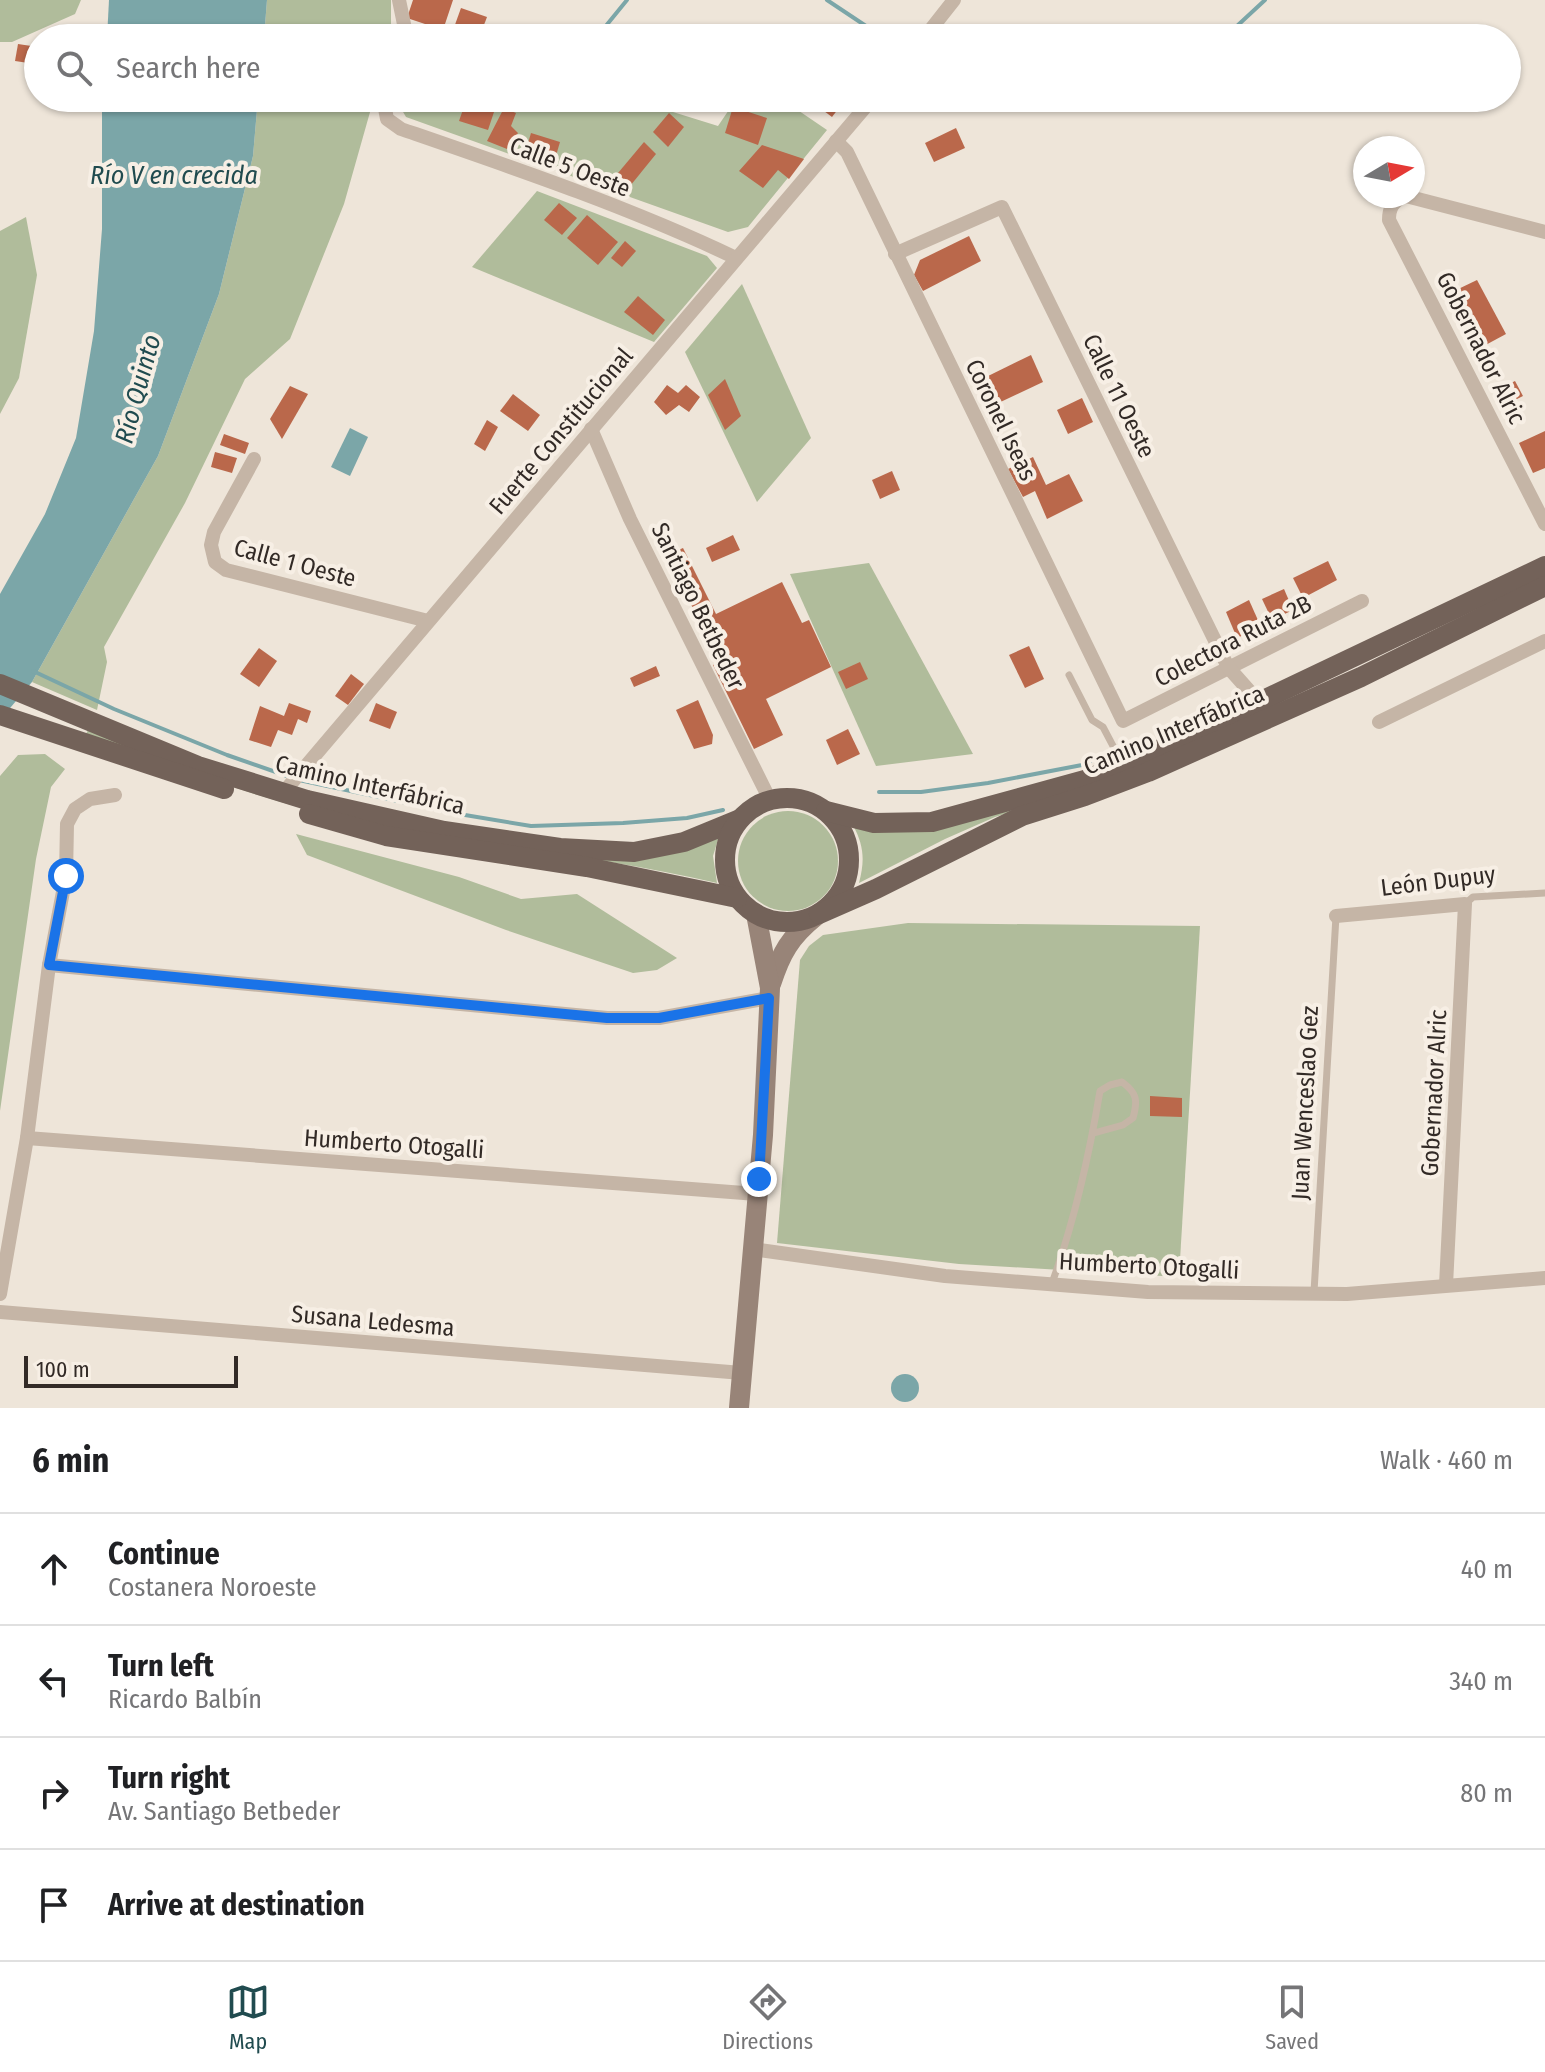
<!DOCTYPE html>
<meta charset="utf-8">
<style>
:root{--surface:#fff;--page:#f2f2f2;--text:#202124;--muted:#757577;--line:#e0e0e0;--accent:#204b4f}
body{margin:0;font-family:"Fira Sans Condensed",sans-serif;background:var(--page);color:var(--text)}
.compass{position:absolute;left:1353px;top:136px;width:72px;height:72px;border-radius:50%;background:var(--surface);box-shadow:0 2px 6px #0004;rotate:80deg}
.scale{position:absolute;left:24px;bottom:20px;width:214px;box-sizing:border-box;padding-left:8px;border:4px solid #322a26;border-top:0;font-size:22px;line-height:28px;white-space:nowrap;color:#322a26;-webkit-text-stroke:6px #f7efe5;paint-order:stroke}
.stop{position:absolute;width:24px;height:24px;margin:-18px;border:6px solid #1a73e8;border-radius:50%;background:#fff}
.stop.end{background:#1a73e8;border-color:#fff;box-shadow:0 2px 8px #0008}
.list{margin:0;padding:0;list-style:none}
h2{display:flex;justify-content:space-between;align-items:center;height:104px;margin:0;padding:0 32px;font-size:34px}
h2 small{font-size:26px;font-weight:400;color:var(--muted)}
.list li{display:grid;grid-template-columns:52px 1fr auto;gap:24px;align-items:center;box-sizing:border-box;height:112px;padding:0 32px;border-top:2px solid var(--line)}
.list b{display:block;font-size:30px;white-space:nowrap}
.list p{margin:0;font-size:26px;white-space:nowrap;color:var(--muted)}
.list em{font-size:26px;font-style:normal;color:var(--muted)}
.icon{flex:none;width:44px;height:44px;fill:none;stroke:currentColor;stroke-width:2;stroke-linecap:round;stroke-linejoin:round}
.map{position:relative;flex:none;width:1545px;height:1408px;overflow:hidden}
.search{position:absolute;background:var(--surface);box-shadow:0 2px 6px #0004;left:24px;right:24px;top:24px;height:88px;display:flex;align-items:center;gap:20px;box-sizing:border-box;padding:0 28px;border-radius:44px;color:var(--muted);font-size:30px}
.sheet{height:552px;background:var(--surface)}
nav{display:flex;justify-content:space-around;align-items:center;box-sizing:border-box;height:112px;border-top:2px solid var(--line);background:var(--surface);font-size:22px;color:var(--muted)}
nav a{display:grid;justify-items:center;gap:4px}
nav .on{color:var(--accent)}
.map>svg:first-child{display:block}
</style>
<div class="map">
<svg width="1545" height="1408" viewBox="0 0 1545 1408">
<rect width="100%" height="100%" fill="#eee5d9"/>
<!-- green -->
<g fill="#b0bc9b">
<path d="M0,0H81L75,14L12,42H0Z"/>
<path d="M267,0H391V38H264Z"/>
<path d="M258,98H374L344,204L290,339L245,379L185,503L104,647L107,662L97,710L32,682L158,456L219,294L253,156Z"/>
<path d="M401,98H628L718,126L737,98H780L827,130L748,227L728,232L406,117L399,105Z"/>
<path d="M537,191L707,256L717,268L654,342L472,267Z"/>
<path d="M26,217L37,275L19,378L0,414V231Z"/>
<path d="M742,284L811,438L757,502L685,352Z"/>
<path d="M869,563L973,754L876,766L790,574Z"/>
<path d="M88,730L258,791L356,818L486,840L594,855L641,856L692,845L720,833L713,856L717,883C596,855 473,844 352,820C261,802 173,764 86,734Z"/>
<path d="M45,754L65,769L51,787L36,859L0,1111V776L18,755Z"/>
<path d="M1080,791L995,817L945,839L859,883C865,860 864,846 853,825Z"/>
<circle cx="788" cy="861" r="50"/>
<path d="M296,834L459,877L521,899L577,894L677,958L657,970L633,973L506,930L307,855Z"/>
<path d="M908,923L1200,926L1179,1277L959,1264L777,1243L800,960L809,946L823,935Z"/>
</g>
<!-- water -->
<g fill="#7ba6a8">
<path d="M109,0H267L264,38H107Z"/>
<path d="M102,98H258L253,156L219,294L158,456L32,682L0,720V594L45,514L76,438L94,331L102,229Z"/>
<path d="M350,428L368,437L350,476L331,467Z"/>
<circle cx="905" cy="1388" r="14"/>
</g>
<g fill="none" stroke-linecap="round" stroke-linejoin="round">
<!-- stream -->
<g stroke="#7ba6a8" stroke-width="4">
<path d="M827,0L884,38"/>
<path d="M596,38L627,0"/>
<path d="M1224,38L1265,0"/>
<path d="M1046,98C1077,105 1133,121 1158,98"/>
<path d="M33,671L114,709L227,755L290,777"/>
<path d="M299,780L459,814L531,826L623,823L687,818L723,810"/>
<path d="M879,792H921L988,783L1082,765L1123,745"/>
</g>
</g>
<!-- building -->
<g fill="#ba684b">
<path d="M413,0H453L443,30L407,18Z"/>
<path d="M461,8L487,17L479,38H466L452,33Z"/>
<path d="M18,44L38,47L35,64L15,61Z"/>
<path d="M467,98H485L497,103L488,130L459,121Z"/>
<path d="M816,98H842L845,100L832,117L812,102Z"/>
<path d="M733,107L767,118L758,145L725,133Z"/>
<path d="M504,108L516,113L511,126L518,133L507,149L487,141Z"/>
<path d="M669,113L684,127L668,147L653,132Z"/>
<path d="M956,128L965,148L934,162L925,143Z"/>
<path d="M531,133L560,142L555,159L526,150Z"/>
<path d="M644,142L656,154L626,191L613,179Z"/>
<path d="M762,145L804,159L789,179L778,170L763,188L739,171Z"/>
<path d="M559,203L577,218L562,235L544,220Z"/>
<path d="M587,215L618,242L598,265L567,238Z"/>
<path d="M969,236L981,261L923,291L914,275L920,260Z"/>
<path d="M625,241L636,251L622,267L611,258Z"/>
<path d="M1477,280L1506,334L1480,348L1452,292Z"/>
<path d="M638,296L665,320L653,335L624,312Z"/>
<path d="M1031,355L1043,382L992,406L980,380Z"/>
<path d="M725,379L741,416L725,430L708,395Z"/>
<path d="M1515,381L1523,396L1511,402L1503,387Z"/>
<path d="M667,385L678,393L686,385L700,397L689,412L679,405L666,415L654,402Z"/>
<path d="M290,386L308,394L282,439L270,419Z"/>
<path d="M513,394L540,415L528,431L500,411Z"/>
<path d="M1082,398L1093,422L1068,434L1057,410Z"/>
<path d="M487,420L498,427L485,451L474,444Z"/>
<path d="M1545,431V468L1533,473L1519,443Z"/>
<path d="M224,434L249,443L245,454L220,445Z"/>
<path d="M215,452L237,458L232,473L211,467Z"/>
<path d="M1033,457L1046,485L1069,474L1083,501L1047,519L1035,491L1023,497L1008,469Z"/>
<path d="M892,471L900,490L880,499L872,480Z"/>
<path d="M733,535L740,550L712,562L706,548Z"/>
<path d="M683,548L716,614L782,582L802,623L809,620L831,667L766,699L783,735L754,749L713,665L719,662L667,555Z"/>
<path d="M1328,561L1337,580L1303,598L1293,578Z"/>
<path d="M1284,589L1293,610L1272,620L1262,599Z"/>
<path d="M1249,600L1261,627L1237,638L1226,612Z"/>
<path d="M1029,646L1044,679L1025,688L1009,655Z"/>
<path d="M259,648L277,661L259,687L240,674Z"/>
<path d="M860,662L868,679L846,689L838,672Z"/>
<path d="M656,666L660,676L634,687L630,678Z"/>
<path d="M351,674L364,684L348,705L335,696Z"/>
<path d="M698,700L713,735L712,744L694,749L676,710Z"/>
<path d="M289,703L311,711L307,723L298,719L292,735L278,730L271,747L249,740L260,706L284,716Z"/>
<path d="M376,703L397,712L390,729L369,721Z"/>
<path d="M848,729L860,754L837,765L826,740Z"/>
<path d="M1150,1096L1182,1098V1117L1150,1116Z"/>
</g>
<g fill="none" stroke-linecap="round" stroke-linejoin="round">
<!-- lane -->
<g stroke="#c5b5a6" stroke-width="7">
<path d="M1069,675L1092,720L1103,727L1122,763"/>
<path d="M1465,904L1473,897L1545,893"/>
<path d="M1052,1283C1075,1220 1089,1156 1100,1091L1110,1085L1122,1082C1137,1093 1138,1100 1133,1118L1123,1125L1094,1133"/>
<path d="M1314,1292L1336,916"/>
</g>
<!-- street -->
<g stroke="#c5b5a6" stroke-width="14">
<path d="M399,0L405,29L402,38"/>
<path d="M924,38L954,0"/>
<path d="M383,98L387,119L401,129C514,168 629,207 736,258"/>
<path d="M836,141L847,152L1123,721L1362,601"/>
<path d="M1403,196C1393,203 1389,207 1389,220L1545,524"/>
<path d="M1406,196L1545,232"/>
<path d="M895,254L1002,207L1228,667L1259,702"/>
<path d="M591,429L630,519L770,800"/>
<path d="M254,459L214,532L211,545L215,562L226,570L428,621"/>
<path d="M1379,722L1545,641"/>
<path d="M283,793L873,98"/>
<path d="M1336,916L1465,904L1446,1285"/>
<path d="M49,965L607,1018H659L769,998"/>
<path d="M27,1138L757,1194"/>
<path d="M752,1249L945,1276L1148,1292L1347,1294L1545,1278"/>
<path d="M0,1294L27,1138L49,965L66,876L67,824L75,809L90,799L115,795"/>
<path d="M0,1312L742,1373"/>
</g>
<!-- secondary -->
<g stroke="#988478" stroke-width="20">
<path d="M771,984C781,953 790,937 816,916"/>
<path d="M739,1408L763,1135L770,988L756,914"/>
</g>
<!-- primary -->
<g stroke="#736259" stroke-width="20">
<path d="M0,684L198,766L307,800L444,831L560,848L634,852L684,842L740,819"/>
<path d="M0,715L224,789"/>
<circle cx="787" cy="860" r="62"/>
<path d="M826,811L874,823L932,822L1085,780L1156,751L1545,566"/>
<path d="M309,814L386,836L587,867L737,898"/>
<path d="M819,914L876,889L1022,816L1085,796L1148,772L1361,677L1545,586"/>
</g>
</g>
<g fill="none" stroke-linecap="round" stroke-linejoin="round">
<!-- route -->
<path stroke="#1a73e8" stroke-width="10" d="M66,876L49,965L607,1018H659L769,998L759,1179"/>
</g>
<g text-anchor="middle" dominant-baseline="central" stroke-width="8" stroke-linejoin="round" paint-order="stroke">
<!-- street labels -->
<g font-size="24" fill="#322a26" stroke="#f7efe5">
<text transform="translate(570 167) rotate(21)">Calle 5 Oeste</text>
<text transform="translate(1481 348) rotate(63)">Gobernador Alric</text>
<text transform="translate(1119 396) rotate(64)">Calle 11 Oeste</text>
<text transform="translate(1001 420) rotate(64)">Coronel Iseas</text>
<text transform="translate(561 431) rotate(-50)">Fuerte Constitucional</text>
<text transform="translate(295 563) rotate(15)">Calle 1 Oeste</text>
<text transform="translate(698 606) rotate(64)">Santiago Betbeder</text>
<text transform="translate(1233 641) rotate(-27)">Colectora Ruta 2B</text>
<text transform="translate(1174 730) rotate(-23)">Camino Interfábrica</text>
<text transform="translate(370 785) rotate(13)">Camino Interfábrica</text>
<text transform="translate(1438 881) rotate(-7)">León Dupuy</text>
<text transform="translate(1434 1093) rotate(-87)">Gobernador Alric</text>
<text transform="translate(1305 1103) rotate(-87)">Juan Wenceslao Gez</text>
<text transform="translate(394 1144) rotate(4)">Humberto Otogalli</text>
<text transform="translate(1149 1266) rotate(3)">Humberto Otogalli</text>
<text transform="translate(373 1321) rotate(5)">Susana Ledesma</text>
</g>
<!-- water labels -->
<g font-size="26" font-style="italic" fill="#204b4f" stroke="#f7efe5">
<text x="174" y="175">Río V en crecida</text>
<text transform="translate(138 389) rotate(-75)">Río Quinto</text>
</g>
</g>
</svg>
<svg class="compass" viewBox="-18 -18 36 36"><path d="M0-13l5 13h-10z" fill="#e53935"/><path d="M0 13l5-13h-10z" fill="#757577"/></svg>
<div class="scale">100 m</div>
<div class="stop" style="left:66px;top:876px"></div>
<div class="stop end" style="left:759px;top:1179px"></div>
<div class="search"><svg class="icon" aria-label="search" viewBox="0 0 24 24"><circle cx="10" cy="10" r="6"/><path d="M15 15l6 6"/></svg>Search here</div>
</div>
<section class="sheet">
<h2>6 min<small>Walk · 460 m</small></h2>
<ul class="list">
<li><svg class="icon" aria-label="ahead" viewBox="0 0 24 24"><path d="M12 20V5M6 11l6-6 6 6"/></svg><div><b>Continue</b><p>Costanera Noroeste</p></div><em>40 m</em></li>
<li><svg class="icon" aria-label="left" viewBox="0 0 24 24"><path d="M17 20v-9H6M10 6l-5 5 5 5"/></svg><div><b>Turn left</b><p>Ricardo Balbín</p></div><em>340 m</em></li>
<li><svg class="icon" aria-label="right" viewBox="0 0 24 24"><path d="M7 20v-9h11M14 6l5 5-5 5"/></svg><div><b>Turn right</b><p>Av. Santiago Betbeder</p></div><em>80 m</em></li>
<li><svg class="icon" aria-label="arrive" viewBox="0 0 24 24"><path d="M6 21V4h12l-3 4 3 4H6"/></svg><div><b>Arrive at destination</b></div></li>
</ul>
</section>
<nav>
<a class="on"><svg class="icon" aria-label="map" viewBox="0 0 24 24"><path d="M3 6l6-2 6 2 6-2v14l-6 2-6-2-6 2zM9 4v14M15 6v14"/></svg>Map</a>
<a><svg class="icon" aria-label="directions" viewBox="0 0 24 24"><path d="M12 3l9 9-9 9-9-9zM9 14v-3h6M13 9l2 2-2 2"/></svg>Directions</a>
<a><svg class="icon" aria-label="saved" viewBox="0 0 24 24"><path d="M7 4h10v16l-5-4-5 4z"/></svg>Saved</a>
</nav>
